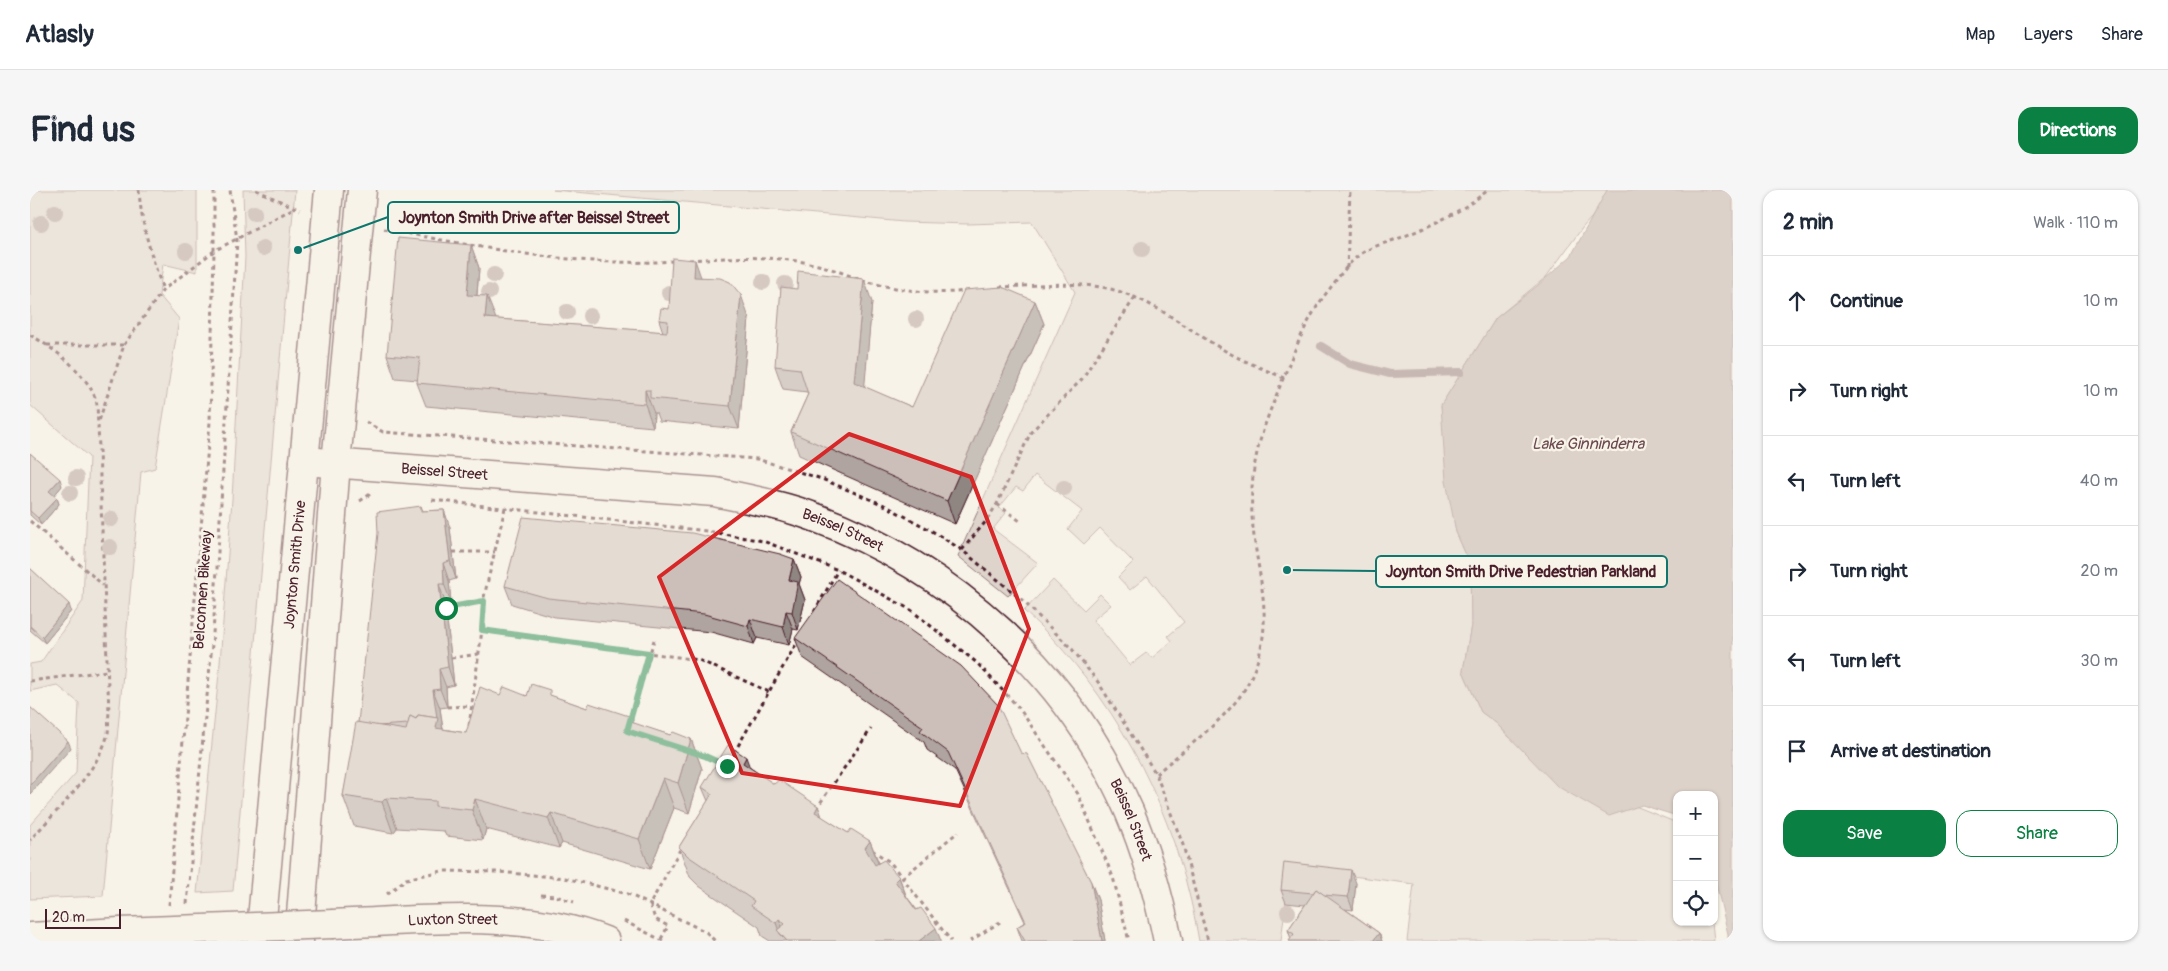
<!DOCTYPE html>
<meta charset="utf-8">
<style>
:root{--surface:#fff;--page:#f6f6f7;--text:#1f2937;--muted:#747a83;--line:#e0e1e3;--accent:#0b8043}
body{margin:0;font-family:Pangolin,sans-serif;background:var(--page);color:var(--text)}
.controls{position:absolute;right:15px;bottom:15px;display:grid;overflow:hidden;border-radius:10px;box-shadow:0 1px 4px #0004}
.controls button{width:45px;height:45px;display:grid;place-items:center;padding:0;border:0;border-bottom:1px solid var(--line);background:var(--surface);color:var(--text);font:25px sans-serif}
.scale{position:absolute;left:15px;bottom:12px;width:76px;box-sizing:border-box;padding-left:5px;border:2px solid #4a1f2b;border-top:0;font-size:14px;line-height:18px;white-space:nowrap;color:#4a1f2b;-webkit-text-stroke:4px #f7f3e8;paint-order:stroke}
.stop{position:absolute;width:15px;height:15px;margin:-11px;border:4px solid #0b8043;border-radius:50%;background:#fff}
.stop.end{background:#0b8043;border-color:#fff;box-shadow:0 1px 5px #0008}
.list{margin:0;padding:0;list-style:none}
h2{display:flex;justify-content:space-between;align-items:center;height:65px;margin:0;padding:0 20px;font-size:21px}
h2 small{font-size:16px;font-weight:400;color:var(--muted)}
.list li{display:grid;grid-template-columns:32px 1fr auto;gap:15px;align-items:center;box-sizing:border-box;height:90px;padding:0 20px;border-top:1px solid var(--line)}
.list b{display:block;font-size:19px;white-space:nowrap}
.list em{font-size:16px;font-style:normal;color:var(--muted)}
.actions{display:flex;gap:10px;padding:15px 20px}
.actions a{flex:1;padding:11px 0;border:1px solid var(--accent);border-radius:15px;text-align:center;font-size:18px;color:var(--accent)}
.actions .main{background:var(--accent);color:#fff}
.icon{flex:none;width:28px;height:28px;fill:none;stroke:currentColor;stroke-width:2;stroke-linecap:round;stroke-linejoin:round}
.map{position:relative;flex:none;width:1703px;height:751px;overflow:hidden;border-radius:15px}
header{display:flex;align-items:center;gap:30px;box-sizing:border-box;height:70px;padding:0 25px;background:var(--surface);border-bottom:1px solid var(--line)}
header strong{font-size:24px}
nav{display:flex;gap:28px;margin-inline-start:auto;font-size:18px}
.intro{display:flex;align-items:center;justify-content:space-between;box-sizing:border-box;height:120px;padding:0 30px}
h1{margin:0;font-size:35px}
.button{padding:12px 22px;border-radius:15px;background:var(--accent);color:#fff;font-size:18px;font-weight:700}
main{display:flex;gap:30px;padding:0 30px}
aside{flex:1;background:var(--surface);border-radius:15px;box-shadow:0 1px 4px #0004}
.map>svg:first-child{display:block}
</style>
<header>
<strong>Atlasly</strong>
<nav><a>Map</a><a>Layers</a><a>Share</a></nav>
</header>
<div class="intro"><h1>Find us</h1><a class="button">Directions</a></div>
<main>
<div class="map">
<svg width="1703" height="751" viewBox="0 0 1703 751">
<rect width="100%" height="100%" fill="#f7f3e8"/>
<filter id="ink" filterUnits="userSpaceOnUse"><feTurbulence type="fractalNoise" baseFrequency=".02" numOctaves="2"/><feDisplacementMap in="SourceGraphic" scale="10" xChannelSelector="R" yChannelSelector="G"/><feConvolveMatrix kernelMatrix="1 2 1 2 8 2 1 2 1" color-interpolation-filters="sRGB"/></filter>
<g filter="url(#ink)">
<!-- green -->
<g fill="#ded4cc" stroke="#947a7c">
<path d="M0,0H167V82L133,74L129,105L149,129L125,278L111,282L73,706L0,709V635L46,583L49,513L27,495L0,501V474L11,472L53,411L59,267L0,215Z"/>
<path d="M213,0H265L203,701L167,703L190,473L202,309L215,67Z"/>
<path d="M523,0H1578L1562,27L1553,37L1516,87L1466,128L1411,215L1426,342L1440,374L1441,435L1433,481L1451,522L1466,533L1479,547L1598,613L1647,633V732H1682L1684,751H1377L1384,694L1260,678L1251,751H1169C1151,644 1104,540 1032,459C1020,445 1007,433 994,421L1023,390L1054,420L1070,404L1081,415L1063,430L1100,475L1116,463L1122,468L1142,451L1138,446L1154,432L1117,386L1100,400L1088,387L1103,372L1070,338L1054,354L1038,339L1052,321L1005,285L993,301L986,297L969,318L976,323L963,339L1008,373L978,406L928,366L1045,102L1002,32L938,34L874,32Z"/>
</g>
<!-- water -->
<path fill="#bcaaa7" stroke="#8e7275" d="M1577,0H1703V751H1698V744L1684,685V605H1647V626L1612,615L1579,626L1527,596L1466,533L1451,522L1433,481L1441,435L1440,374L1426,342L1416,291L1411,215L1466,128L1507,96L1541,66Z"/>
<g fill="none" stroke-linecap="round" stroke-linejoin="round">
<!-- stream -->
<path stroke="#8e7275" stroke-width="8" d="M1291,156L1320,174L1360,184L1431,182"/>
<defs>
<g id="street">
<path id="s1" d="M274,271L685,302C718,309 752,315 784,327C922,378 1040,484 1099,621C1117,663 1129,707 1138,751"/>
</g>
<g id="secondary">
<path id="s2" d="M303,734C391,731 491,718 575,751"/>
<path d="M0,747L90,742"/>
<path id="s3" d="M230,751L299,0"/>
<path d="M269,751L306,273L332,0"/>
</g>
</defs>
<!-- street casing -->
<use href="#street" stroke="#4a1f2b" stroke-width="31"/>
<!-- secondary casing -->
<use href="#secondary" stroke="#4a1f2b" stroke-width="31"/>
<!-- path -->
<g stroke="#4a1f2b" stroke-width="3" stroke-dasharray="4 4" stroke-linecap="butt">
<path d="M109,0C111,35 122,67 133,100"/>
<path d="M226,0L270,20"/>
<path d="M354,39C450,57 547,78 645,71"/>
<path d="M659,70C702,67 746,65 788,75C805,79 821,87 838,92C870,100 903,105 936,101"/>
<path d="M1317,78L1320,0"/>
<path d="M969,97C1005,96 1041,91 1076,98C1123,108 1160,142 1201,164C1218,173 1236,180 1254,188"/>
<path d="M0,145C24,158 57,183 66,210C68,217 67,226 68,234L79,523C78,530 79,537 78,543C69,581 26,621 0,650"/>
<path d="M17,155H94L69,231"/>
<path d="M94,155L133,100L184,61L264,18"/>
<path d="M336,232L353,242L727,269L792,289L854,315L902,341L932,360L991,409L1042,459L1068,492L1126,584L1153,655L1178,751"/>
<path d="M402,310L677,341L733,351L808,380L881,420L947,473L989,518L1048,604L1083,687L1099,751"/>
<path d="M330,311L342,303"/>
<path d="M967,314L990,331"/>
<path d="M475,318L454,407L452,440L669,470L739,502"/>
<path d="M0,331L73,395"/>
<path d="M932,360L957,330L967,314L1001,242L1052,189L1105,107"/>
<path d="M423,362H465"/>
<path d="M416,418L454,411"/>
<path d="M784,422L808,380"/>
<path d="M421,468L449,464"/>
<path d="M0,491L77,481"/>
<path d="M417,517L441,516"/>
<path d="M600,530L624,450"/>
<path d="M439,536L452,440"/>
<path d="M663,562L689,573"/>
<path d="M704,563L769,449"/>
<path d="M1126,584C1153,560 1201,526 1217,495C1250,433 1226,389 1222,326C1219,269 1234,235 1255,184C1266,156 1279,125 1298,101C1308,88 1320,70 1334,62C1345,55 1360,52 1372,47C1403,35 1433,21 1458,0"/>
<path d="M786,619L841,539"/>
<path d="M842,660L860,672L921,751"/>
<path d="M872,688L928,642"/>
<path d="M357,704L376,689L412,681L468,682L535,688L598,704L676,742L685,751"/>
<path d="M511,705L526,706L544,712"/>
<path d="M157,714L183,444L207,50L200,0"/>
<path d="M139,715L180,232L184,61V0"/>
<path d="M594,731L633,751"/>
<path d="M631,749L638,736L625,729L620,714L652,656"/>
<path d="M940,751L970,732"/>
</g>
<!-- street -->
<use href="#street" stroke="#f7f3e8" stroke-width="28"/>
<!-- secondary -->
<use href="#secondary" stroke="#f7f3e8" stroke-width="28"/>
<defs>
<path id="secondary-bridge" d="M90,742L303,734"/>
</defs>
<!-- secondary-bridge casing -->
<use href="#secondary-bridge" stroke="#4a1f2b" stroke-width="31" stroke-linecap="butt"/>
<!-- secondary-bridge -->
<use href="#secondary-bridge" stroke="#f7f3e8" stroke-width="28"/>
</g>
<!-- trees -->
<g fill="#ac9796">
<circle cx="25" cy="22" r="8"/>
<circle cx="224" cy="23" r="8"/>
<circle cx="11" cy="33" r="8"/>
<circle cx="233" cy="58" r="8"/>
<circle cx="1112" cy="59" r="8"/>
<circle cx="156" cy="61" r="8"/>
<circle cx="464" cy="85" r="8"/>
<circle cx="733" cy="92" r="8"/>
<circle cx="755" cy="94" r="8"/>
<circle cx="459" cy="102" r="8"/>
<circle cx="639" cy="103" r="8"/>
<circle cx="537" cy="122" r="8"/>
<circle cx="560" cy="126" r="8"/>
<circle cx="886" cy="129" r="8"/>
<circle cx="46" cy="288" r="8"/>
<circle cx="1034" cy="298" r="8"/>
<circle cx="40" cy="303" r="8"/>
<circle cx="81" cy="329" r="8"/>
<circle cx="80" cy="357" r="8"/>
<circle cx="1258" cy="722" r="8"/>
</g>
<!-- wall -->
<g fill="#afa49f" stroke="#4a1f2b">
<path d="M441,55L449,78L447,105L466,129L633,142L629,130L639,119L671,87L719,128L709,239L629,231L626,223H624L623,237L396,216L387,193L388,190L365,188L357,165Z"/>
<path d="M1005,111L1014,134L925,334L769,265L761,242L778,204L777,202L753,199L745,176L842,112L834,197L882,217Z"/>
<path d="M0,263L32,296L24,305L27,308L29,314L11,335L0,325Z"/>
<path d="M391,316L393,321L414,320L420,338L426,389L419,391L421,412H415L424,495L416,497L417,517L410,518L413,539L436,543L470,505L522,506L557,518L602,527L604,534L640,545L661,549L672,579L659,623L644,618L620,679L532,653L529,658L456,639L453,650L416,646L414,641L367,638L363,643L324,636L313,606L328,533Z"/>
<path d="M764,369L771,387L769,394L775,410L768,440L763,439L759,455L727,448L724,454L681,442L525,427L482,414L475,396Z"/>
<path d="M0,378L41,421L15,453L0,440Z"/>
<path d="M765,448L991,563L1061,692L1068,710L1075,751H992L987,737L995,732L925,580L897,560L894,552L772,467Z"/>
<path d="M719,577L744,594L788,616L792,627L818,643L840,651L849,673L869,687L877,707L911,751H740L732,746L729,737L669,696L660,687L649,657L678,611L672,597Z"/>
<path d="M1326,693L1323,720L1315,719L1349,743L1352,751H1259L1261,749L1258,740L1275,715L1256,713L1251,700Z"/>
</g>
<!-- shaded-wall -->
<g fill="#8f8682" stroke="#4a1f2b">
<path d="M441,55L449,78L445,128L437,105Z"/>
<path d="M665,70L673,93L664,87Z"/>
<path d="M834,89L842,112L833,215L824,192Z"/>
<path d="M711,105L719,128L709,239L700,216Z"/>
<path d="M457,106L466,129L455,128Z"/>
<path d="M1005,111L1014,134L925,334L917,311Z"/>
<path d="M615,200L624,223L623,237L615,214Z"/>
<path d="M30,289L32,296L22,308L19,301Z"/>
<path d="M27,308L29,314L11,335L8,328Z"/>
<path d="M414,320L420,338L426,389L420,371Z"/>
<path d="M764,369L771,387L769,394L775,410L768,440L762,422L759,390Z"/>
<path d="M413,373L419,391L421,412L414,394Z"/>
<path d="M409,394L415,412L424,495L418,477Z"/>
<path d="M39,414L41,421L15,453L12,447Z"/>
<path d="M756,421L763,439L759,455L753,437Z"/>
<path d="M720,429L727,448L724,454L718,436Z"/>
<path d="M409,479L416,497L417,517L410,499Z"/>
<path d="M403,500L410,518L413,542L406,538Z"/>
<path d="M661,549L672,579L659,623L648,593Z"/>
<path d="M38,551L41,558L0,604V595Z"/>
<path d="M716,567L727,597L713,573Z"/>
<path d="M633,588L644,618L620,679L609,649Z"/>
<path d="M356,608L367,638L363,643L352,612Z"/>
<path d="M445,609L456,639L453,650L442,620Z"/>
<path d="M788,616L799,646L785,622Z"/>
<path d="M521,623L532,653L529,658L518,628Z"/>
<path d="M840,651L851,681L846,689L835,658Z"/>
<path d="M1321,680L1326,693L1323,720L1318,707Z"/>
<path d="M869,687L880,717L865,691Z"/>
<path d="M1061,692L1068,710L1075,751H1072Z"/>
<path d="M749,729L757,751L750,744L746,733Z"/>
<path d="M906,738L911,751H889Z"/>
<path d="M1349,743L1352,751H1343Z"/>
</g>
<!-- building -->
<g fill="#ccbfb9" stroke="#4a1f2b">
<path d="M368,48L441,55L437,105L457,106L455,128L637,142L638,131L629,130L631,118L639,119L642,68L665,70L664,87L690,88L700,92L711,105L700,216L620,208V200H615V214L387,193L390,168L357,165Z"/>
<path d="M768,81L834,89L824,192L882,217L934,100L972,97L1005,111L917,311L761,242L778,204L770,179L745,176L751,97L767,99Z"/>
<path d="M0,263L30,289L19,301L27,308L8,328L0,321Z"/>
<path d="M391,316V321L414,320L420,371L413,373L414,394H409L418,477L409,479L410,499L403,500L407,528L388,525L386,529L380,526L378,534L348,536L328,533L348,343L347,322Z"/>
<path d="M493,327L662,343L750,364L764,369L759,390L768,392L762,422L756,421L753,437L720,429L718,436L674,424L518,408L475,396Z"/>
<path d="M0,378L39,414L12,447L0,436Z"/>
<path d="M807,389L931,476L968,515L991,563L997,564L1061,692L1072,751H995L987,737L996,732L918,562L890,541L893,537L765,448Z"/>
<path d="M501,494L520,500V505L557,518L559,513L602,527L601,532L640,545L643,542L661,549L648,593L633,588L609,649L521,623L518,628L445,609L442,620L405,616V611L356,608L352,612L313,606L326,532L376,540L380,526L386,529L388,525L408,528L406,538L436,543L450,497L470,505L474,497L497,506Z"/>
<path d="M0,517L38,551L0,595Z"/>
<path d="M698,555L716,567L713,573L744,594L749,590L788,616L785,622L818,643L821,639L840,651L835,658L845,675L854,670L869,687L865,691L886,720L891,718L906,738L889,751H757L747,740L755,734L749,729L746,733L721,716L724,711L658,666L649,657L682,604L672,597Z"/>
<path d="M1254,672L1321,680L1318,707L1294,705L1286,699L1283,703L1251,700Z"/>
<path d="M1286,699L1349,743L1343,751H1259L1264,744L1258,740Z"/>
</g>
</g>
<g fill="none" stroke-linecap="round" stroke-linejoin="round" filter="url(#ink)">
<!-- route -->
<path stroke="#0b8043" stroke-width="6" d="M416,418L454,411L452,440L619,463L597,541L675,566L697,576"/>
</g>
<!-- marked area -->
<path d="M0 0H1703V751H0ZM819,244L941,287L999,439L930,616L712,583L629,387Z" fill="#f7f3e8" fill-opacity=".55" fill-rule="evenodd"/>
<path fill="none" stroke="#d62828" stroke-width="4" stroke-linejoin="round" d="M819,244L941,287L999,439L930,616L712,583L629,387Z"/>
<g text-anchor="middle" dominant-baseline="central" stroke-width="4.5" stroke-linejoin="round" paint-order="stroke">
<!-- street labels -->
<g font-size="15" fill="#4a1f2b" stroke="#f7f3e8">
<text stroke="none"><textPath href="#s1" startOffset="141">Beissel Street</textPath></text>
<text stroke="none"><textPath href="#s1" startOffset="546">Beissel Street</textPath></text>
<text stroke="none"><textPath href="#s3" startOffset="378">Joynton Smith Drive</textPath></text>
<text transform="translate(173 400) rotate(-86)">Belconnen Bikeway</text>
<text stroke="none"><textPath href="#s1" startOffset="966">Beissel Street</textPath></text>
<text stroke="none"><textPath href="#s2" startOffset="120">Luxton Street</textPath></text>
</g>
<!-- water labels -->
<g font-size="16" font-style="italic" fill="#6c4950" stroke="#f7f3e8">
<text x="1558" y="254">Lake Ginninderra</text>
</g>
</g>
<!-- callouts -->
<path fill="none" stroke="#0f766e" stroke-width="2" d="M268 60L358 27M1257 380L1346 381"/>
<g fill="#0f766e" stroke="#f7f3e8" stroke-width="2">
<circle cx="268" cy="60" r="5"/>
<circle cx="1257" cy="380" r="5"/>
</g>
<g fill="#f7f3e8" stroke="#0f766e" stroke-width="2">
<rect x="358" y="12" width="291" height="31" rx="5"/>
<rect x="1346" y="366" width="291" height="31" rx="5"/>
</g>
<g font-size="16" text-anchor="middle" font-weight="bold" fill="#4a1f2b">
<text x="504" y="33">Joynton Smith Drive after Beissel Street</text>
<text x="1491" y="387">Joynton Smith Drive Pedestrian Parkland</text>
</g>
</svg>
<div class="controls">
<button>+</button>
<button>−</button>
<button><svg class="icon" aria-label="locate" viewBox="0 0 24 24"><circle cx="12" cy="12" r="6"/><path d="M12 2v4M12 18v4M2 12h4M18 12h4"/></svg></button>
</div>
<div class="scale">20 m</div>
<div class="stop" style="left:416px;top:418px"></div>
<div class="stop end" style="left:697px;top:576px"></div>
</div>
<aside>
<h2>2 min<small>Walk · 110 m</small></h2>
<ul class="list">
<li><svg class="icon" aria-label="ahead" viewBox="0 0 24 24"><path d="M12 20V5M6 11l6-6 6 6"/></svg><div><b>Continue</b></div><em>10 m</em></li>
<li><svg class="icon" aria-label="right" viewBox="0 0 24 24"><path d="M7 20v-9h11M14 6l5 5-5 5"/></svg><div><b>Turn right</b></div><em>10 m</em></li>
<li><svg class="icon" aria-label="left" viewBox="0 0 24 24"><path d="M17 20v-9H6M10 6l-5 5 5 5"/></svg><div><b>Turn left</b></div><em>40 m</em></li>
<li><svg class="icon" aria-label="right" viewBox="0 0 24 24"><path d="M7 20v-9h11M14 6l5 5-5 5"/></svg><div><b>Turn right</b></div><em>20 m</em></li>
<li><svg class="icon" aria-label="left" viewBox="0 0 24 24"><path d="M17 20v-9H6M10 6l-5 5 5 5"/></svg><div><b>Turn left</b></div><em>30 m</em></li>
<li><svg class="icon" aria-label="arrive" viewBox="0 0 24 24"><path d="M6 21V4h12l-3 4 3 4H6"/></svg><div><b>Arrive at destination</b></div></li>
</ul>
<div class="actions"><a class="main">Save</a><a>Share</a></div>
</aside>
</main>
